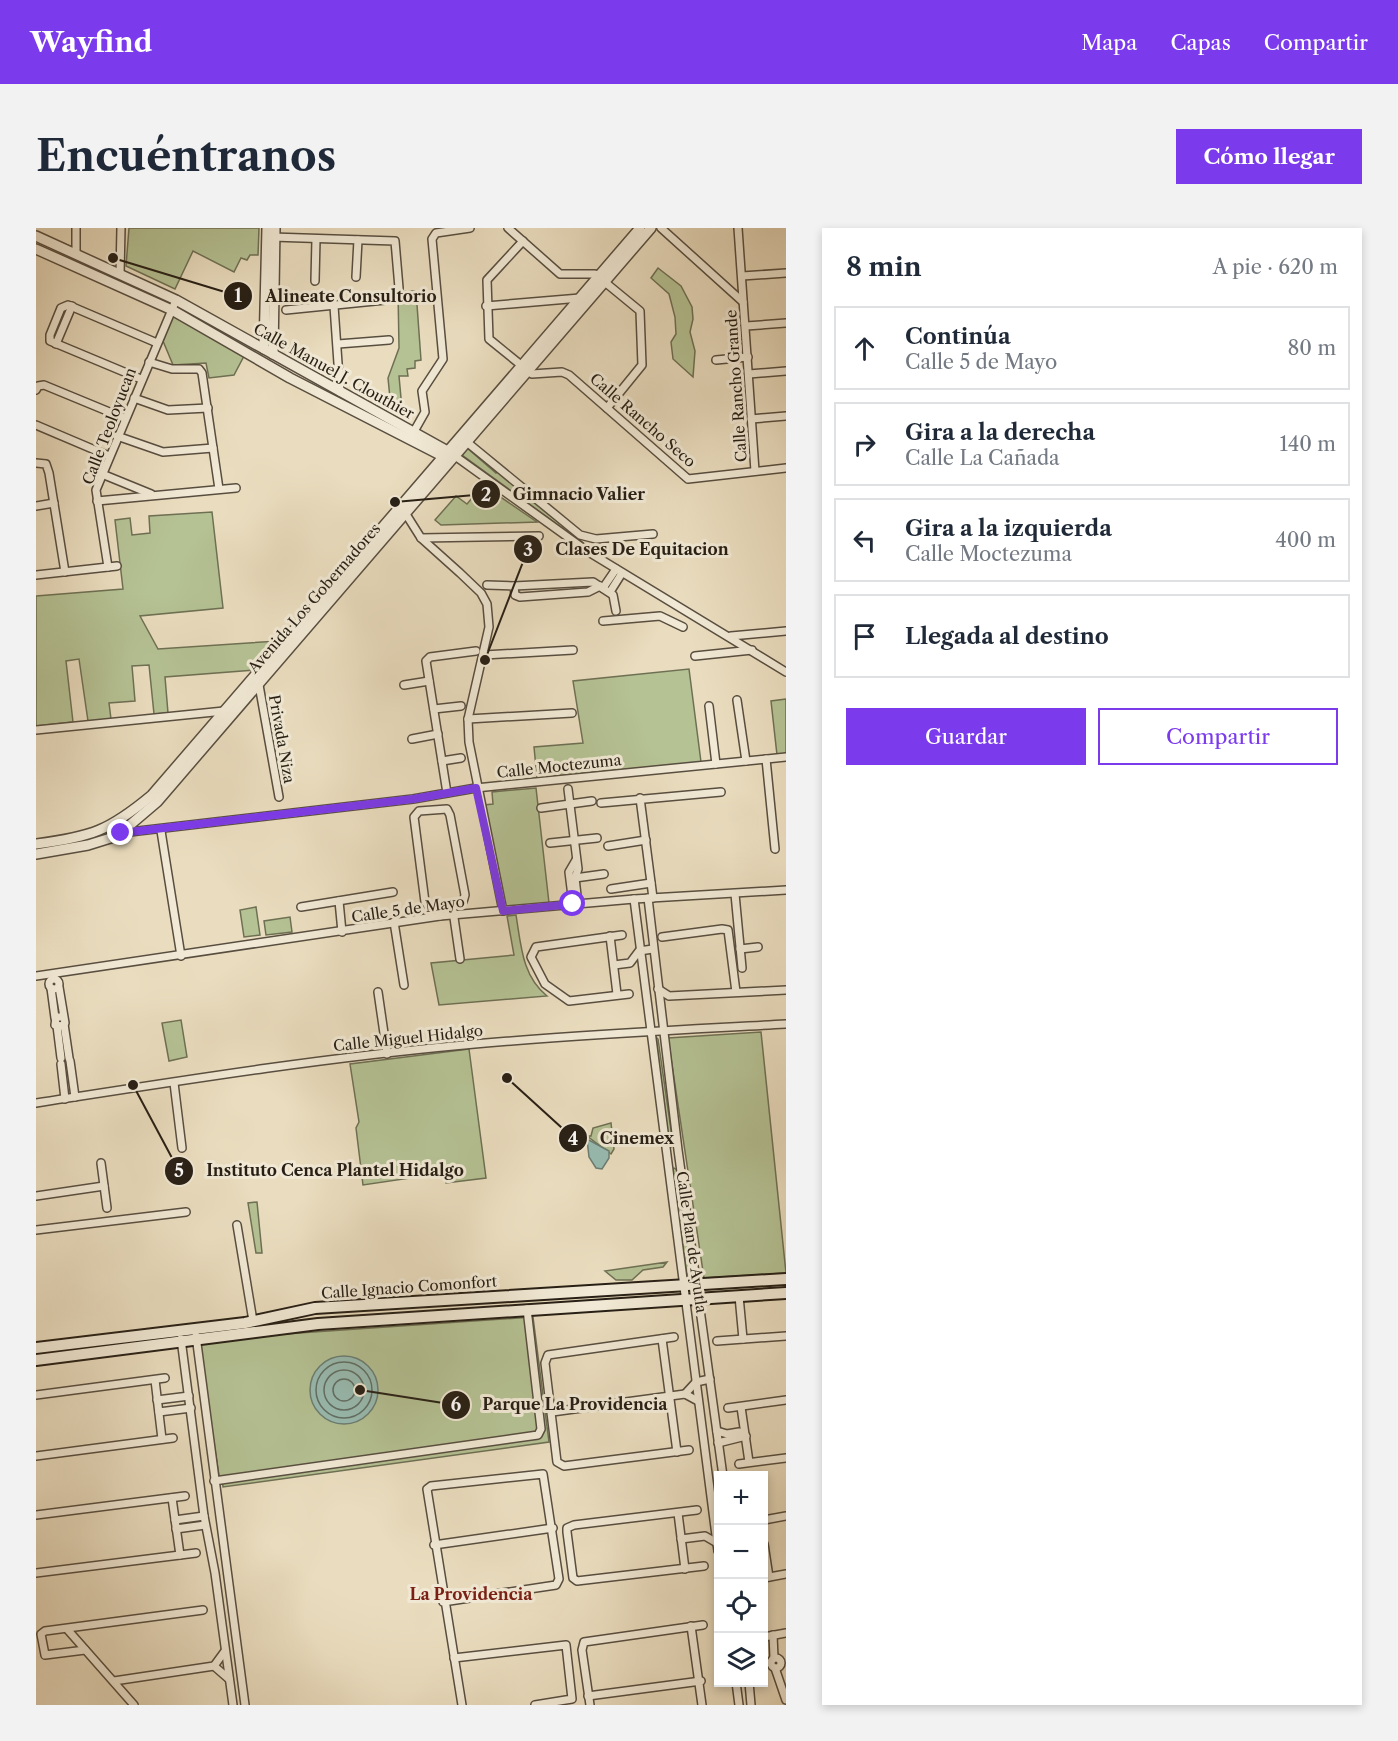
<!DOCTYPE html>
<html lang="es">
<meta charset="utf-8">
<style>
:root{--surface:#fff;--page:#f2f2f3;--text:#1f2937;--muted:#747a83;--line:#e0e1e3;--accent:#7c3aed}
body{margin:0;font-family:"Libre Caslon Text",serif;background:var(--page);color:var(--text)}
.controls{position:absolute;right:18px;bottom:18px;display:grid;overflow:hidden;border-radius:0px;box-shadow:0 3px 9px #0003}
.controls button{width:54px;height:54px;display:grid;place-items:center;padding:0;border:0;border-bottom:2px solid var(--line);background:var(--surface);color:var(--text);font:30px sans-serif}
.stop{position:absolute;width:18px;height:18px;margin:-14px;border:4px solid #7c3aed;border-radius:50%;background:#fff}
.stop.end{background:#7c3aed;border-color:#fff;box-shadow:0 2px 6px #0008}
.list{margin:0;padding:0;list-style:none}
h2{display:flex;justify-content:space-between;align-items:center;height:78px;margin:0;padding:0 24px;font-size:26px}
h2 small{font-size:20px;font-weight:400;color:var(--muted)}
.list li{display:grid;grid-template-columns:39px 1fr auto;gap:18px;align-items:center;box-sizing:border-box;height:84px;margin:0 12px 12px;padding:0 12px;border:2px solid var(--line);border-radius:0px}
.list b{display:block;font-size:22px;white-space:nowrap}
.list p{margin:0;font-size:20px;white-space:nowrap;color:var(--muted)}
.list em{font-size:20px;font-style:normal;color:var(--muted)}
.actions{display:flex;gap:12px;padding:18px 24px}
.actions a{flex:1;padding:14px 0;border:2px solid var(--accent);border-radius:0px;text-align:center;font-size:21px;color:var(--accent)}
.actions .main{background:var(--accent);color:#fff}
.icon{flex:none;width:33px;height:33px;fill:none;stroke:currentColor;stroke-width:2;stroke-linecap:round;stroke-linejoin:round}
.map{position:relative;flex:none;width:750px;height:1477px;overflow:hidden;border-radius:0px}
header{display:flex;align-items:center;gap:36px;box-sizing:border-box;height:84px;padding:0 30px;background:var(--accent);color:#fff}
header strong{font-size:28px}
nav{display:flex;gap:33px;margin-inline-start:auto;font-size:21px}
.intro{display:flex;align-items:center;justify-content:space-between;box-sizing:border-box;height:144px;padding:0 36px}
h1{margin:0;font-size:42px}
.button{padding:15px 27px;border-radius:0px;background:var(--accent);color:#fff;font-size:21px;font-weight:700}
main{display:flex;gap:36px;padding:0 36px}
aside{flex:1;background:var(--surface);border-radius:0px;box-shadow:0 3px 9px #0003}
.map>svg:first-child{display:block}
</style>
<header>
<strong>Wayfind</strong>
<nav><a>Mapa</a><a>Capas</a><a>Compartir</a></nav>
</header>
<div class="intro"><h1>Encuéntranos</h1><a class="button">Cómo llegar</a></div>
<main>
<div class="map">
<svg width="750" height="1477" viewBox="0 0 750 1477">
<rect width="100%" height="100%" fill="#eaddbf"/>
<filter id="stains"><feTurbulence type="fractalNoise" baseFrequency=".00333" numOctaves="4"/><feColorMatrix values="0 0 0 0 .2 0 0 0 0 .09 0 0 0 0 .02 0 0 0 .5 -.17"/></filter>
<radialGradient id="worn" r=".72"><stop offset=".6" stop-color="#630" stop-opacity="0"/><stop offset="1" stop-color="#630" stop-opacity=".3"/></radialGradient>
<!-- green -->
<g fill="#b5c294" stroke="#6e7054" stroke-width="1.5">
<path d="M93,0H223L222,27H214L211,32L205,30L198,44L157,23L139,61L90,38Z"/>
<path d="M622,40L645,58L656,79L657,91L654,104L659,123L657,149L637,131L635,114L640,106L639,89L633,66L615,50Z"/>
<path d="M362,63H380L385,132L379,133V140L371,141L372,148H363L366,181L355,180L352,150L363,120Z"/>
<path d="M140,87L208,128L198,147L173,150L170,135L137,137L127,113L136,88Z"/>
<path d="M431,220L460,245L463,243L552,319L426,227Z"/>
<path d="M447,257L501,294L405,297L399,292L420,268L431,276Z"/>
<path d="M176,284L187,380L104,388L122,421L242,413L219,442L129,449L132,485L118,486L113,437L96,438L99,473L73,475L75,491L52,493L43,431L30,433L37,494L0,498V368L87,361L79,292L94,290L96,307L114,305L113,288Z"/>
<path d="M653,441L665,534L501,550L498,519L547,515L537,453Z"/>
<path d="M750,471V526L741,527L735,473Z"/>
<path d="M500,560L513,675L469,679L448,577L457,576L456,564Z"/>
<path d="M220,679L224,707L208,709L204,682Z"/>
<path d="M480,687C485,717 486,748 511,768L403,777L395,735L478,727L471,688Z"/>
<path d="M254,689L256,704L230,707L228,693Z"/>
<path d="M145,792L151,829L133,833L126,795Z"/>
<path d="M725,804L750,1045L668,1050L632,810Z"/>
<path d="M620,809L622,811L637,916L635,919L633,918Z"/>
<path d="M433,821L450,950L410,955L408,945L327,957L320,900L323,894L314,836Z"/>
<path d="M575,895L578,921L575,926L551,908H555L557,900Z"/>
<path d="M638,940L641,942L656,1048L654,1050L651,1048L636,942Z"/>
<path d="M221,974L226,1025H220L212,975Z"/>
<path d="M631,1034L627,1039L607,1042L596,1052H580L569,1043Z"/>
<path d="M497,1089L513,1214L187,1259L186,1248H183L163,1116L234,1107Z"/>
</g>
<!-- water -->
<g fill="#98bcb2" stroke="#6b7d73" stroke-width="1.5">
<path d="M551,911L573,923V930L566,941L560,940L553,929Z"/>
<circle cx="308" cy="1162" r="34"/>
</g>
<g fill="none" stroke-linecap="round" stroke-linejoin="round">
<!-- shore -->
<g stroke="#606e64" stroke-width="1.5">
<circle cx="308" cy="1162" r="28"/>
<circle cx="308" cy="1162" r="20"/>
<circle cx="308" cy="1162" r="11"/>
</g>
<defs>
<g id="minor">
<path d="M472,0L524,46H559L604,83L606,137L571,180"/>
<path d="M625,0L707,74"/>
<path d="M702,0L719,243"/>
<path d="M236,9L359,13L363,60"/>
<path d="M487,13L451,52L453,111L496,146L526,144L533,147L652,251L750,240"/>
<path d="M40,25V0"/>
<path d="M84,46L85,0"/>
<path d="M706,48L750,45"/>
<path d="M320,49L322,12"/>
<path d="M279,53L280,11"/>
<path d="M298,78L304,164"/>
<path d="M450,78L544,70"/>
<path d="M250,82L349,72"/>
<path d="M710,98L750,95"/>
<path d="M20,116L36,78"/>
<path d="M302,116L353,112"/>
<path d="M680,132L712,129"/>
<path d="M113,134L136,141H163L166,145L183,261"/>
<path d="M713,146L750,143"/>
<path d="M105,151L14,113V107L25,80L32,77L121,115"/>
<path d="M0,162L2,158L8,157L88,190"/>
<path d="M98,170L132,182L172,180"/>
<path d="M715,191L750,188"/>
<path d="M0,197L73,228"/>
<path d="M376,207L389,184L386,163L407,131L396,11L400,5L434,0"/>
<path d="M81,208L127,224L177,220"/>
<path d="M432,215L544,307L560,311L617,306"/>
<path d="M419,228L551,323L750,444"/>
<path d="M0,235L10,236L13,245L29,344"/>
<path d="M66,246L115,266"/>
<path d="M61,273L200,260"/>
<path d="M0,278L18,275"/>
<path d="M368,283L385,310L424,345L445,365L451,376L453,399L432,491L433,514L467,683"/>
<path d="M385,310L503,308"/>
<path d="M72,339L60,262L140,72"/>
<path d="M0,347L81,338"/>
<path d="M451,357L478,358L479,367L484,369L552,364L564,358"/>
<path d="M478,358L557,354L577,367L580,383"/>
<path d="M567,360L580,341"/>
<path d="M574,364L586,345"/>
<path d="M567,393L624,388L647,399"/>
<path d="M695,408L750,403"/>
<path d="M448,427L537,422"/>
<path d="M659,428L716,422"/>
<path d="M223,457L243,569"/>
<path d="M368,457L393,453"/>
<path d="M701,472L710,533"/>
<path d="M673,478L680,536"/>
<path d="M398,481L425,478"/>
<path d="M432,491L536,485"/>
<path d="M0,502L188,483"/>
<path d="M376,511L402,506"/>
<path d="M730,531L739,621"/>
<path d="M406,533L425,530"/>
<path d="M532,561L542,641L539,650L542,676"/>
<path d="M411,565L390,433L394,429L440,423"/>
<path d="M604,570L617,670"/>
<path d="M565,575L685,564"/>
<path d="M505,580L556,573"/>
<path d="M125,603L145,728"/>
<path d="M85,605L377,571L440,560L750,529"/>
<path d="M514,615L561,610"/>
<path d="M572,618L610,612"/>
<path d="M539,650L568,646"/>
<path d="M575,661L615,655"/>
<path d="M699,666L706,740"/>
<path d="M612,670L642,922L687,1248"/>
<path d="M598,671L682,1323"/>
<path d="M303,673L306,704"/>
<path d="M537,676L533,644L540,632"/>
<path d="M265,679L357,664"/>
<path d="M404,688L403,677H392L389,674L378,589L383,583L411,581L414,587L429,667L427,674L416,676L424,731"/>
<path d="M358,694L368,757"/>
<path d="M586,707L500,719L495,729L509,756L533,773L593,766"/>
<path d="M574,708L581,766"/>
<path d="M626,709L686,701L692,702L700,764"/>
<path d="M704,721L722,719"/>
<path d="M578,737L594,735L603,723L617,721"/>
<path d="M0,748L404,688L598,671L750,662"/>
<circle cx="18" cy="756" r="5"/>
<path d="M23,759L29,795L26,798L19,797L20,789H27"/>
<path d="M15,760L19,790"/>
<path d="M622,761L633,768L750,762"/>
<path d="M342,764L351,826"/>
<path d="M28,796L33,830"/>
<path d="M21,798L25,830"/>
<path d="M34,833L39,869"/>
<path d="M25,836L29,871"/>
<path d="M138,855L146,920"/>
<path d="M0,875C142,853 285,830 428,817C535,807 643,802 750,796"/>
<path d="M65,935L71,980"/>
<path d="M0,968L68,958"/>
<path d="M201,997L217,1093"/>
<path d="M0,1002L150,984"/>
<path d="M703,1068L707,1111"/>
<path d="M160,1108L209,1477"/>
<path d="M638,1109L512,1127L509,1135L521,1234L528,1238L653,1222"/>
<path d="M145,1111L168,1288L179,1345L197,1477"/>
<path d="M626,1111L641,1224"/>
<path d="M681,1113L750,1108"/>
<path d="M119,1152L126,1211"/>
<path d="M649,1166L660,1154L674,1151"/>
<path d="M0,1167L129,1150"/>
<path d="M121,1172L153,1168"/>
<path d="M705,1179L713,1234"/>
<path d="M692,1180L750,1172"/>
<path d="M123,1184L155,1180"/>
<path d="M516,1184L649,1166L662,1173"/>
<path d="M681,1203L691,1206L703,1204"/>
<path d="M682,1215L710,1208"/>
<path d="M0,1228L137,1210"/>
<path d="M703,1236L750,1230"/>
<path d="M178,1253L502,1207L505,1201L491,1081"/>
<path d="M136,1270L144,1327"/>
<path d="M661,1282L538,1297L531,1300V1304L537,1350L541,1353L668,1338"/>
<path d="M642,1285L649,1341"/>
<path d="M0,1287L149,1268"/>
<path d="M139,1292L168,1288"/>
<path d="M728,1292L750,1288"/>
<path d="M140,1301L169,1297"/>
<path d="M645,1311L669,1308L681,1315"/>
<path d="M728,1316L733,1349"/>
<path d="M398,1317L517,1300"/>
<path d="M0,1345L160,1325"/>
<path d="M728,1350L750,1346"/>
<path d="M407,1374L520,1357L523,1351L507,1246L395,1258L391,1261L426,1477"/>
<path d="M655,1398L666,1477"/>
<path d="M31,1401L98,1477"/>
<path d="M737,1407L738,1430"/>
<path d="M728,1409L750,1405"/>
<path d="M49,1422L9,1427L5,1406L9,1403L167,1382"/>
<path d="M418,1430L530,1417L536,1471L499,1477"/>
<circle cx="740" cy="1435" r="5"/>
<path d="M178,1438L193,1451"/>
<path d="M739,1440L750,1472"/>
<path d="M78,1453L178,1438L189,1423"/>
<path d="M700,1454L703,1477"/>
<path d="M713,1454L715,1477"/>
<path d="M552,1468L665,1453"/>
<path d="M554,1477L546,1422L548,1414L667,1397"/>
</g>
<g id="tertiary">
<path d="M0,8L140,72L415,225"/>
<path d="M0,21L136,82L254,150L410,230"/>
<path d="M228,121L231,0"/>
<path d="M237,126L239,0"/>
<path d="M0,616C55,609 73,603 116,567L604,0"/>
<path d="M0,626L52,617L81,608L121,574L615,0"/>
</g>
<g id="secondary">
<path d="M0,1120L209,1095L279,1080L750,1051"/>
<path d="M0,1132L282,1096L750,1065"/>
</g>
</defs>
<!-- minor casing -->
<use href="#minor" stroke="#584e40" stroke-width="10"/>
<!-- tertiary casing -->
<use href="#tertiary" stroke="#584e40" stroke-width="12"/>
<!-- secondary casing -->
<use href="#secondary" stroke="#271f15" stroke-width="14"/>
<!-- minor -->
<use href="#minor" stroke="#f1e9d5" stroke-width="7"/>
<!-- tertiary -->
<use href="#tertiary" stroke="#f1e9d5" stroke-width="9"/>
<!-- secondary -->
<use href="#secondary" stroke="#f1e9d5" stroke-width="10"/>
</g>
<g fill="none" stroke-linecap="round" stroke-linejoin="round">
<!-- route -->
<path stroke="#7c3aed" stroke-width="8" d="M85,605L377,571L440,560L467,683L537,676"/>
</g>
<g text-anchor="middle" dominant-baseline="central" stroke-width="6" stroke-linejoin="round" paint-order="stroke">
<!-- street labels -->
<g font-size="15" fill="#271f15" stroke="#f1e9d5">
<text transform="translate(298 143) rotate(29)">Calle Manuel J. Clouthier</text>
<text transform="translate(700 158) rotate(-94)">Calle Rancho Grande</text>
<text transform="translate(607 192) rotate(41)">Calle Rancho Seco</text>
<text transform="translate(73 198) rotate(-69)">Calle Teoloyucan</text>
<text transform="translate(278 370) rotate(-49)">Avenida Los Gobernadores</text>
<text transform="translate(246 511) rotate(80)">Privada Niza</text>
<text transform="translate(523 538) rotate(-6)">Calle Moctezuma</text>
<text transform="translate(372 681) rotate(-8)">Calle 5 de Mayo</text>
<text transform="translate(372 810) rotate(-6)">Calle Miguel Hidalgo</text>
<text transform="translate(656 1014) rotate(82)">Calle Plan de Ayutla</text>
<text transform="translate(373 1059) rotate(-4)">Calle Ignacio Comonfort</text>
</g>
<!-- neighbourhood labels -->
<g font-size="16" font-weight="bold" fill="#7a1f14" stroke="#f1e9d5">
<text x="435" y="1366">La Providencia</text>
</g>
</g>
<!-- callouts -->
<path fill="none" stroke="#271f15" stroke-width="2" d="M77 30L202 68M359 274L450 266M449 432L492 321M471 850L537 910M97 857L143 943M324 1162L420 1177"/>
<g fill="#271f15" stroke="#f1e9d5" stroke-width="2">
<circle cx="77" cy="30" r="6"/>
<circle cx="359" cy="274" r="6"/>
<circle cx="449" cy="432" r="6"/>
<circle cx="471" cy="850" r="6"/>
<circle cx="97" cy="857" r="6"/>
<circle cx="324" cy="1162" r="6"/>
<circle cx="202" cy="68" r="15"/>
<circle cx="450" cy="266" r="15"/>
<circle cx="492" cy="321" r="15"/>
<circle cx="537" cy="910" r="15"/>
<circle cx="143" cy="943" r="15"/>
<circle cx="420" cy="1177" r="15"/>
</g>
<g font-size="18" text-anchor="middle" font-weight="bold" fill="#fff">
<text x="202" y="74">1</text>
<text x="450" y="273">2</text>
<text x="492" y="328">3</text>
<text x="537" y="917">4</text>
<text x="143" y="949">5</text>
<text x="420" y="1183">6</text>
</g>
<g font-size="16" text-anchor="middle" font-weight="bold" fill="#271f15" stroke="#f1e9d5" stroke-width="6" stroke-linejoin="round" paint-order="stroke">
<text x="315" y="74">Alineate Consultorio</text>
<text x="543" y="272">Gimnacio Valier</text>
<text x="606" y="327">Clases De Equitacion</text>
<text x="601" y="916">Cinemex</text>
<text x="299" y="948">Instituto Cenca Plantel Hidalgo</text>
<text x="539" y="1182">Parque La Providencia</text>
</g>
<rect width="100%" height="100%" filter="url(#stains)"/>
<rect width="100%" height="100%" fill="url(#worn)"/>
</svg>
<div class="controls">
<button>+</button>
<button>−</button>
<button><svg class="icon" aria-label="locate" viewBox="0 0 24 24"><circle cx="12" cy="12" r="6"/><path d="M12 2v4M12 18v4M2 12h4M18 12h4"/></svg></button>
<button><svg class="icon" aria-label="layers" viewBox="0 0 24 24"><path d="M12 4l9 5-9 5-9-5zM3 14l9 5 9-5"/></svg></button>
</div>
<div class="stop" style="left:537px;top:676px"></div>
<div class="stop end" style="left:85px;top:605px"></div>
</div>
<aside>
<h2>8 min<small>A pie · 620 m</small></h2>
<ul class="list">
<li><svg class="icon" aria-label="ahead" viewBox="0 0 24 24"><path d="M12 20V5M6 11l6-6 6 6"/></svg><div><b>Continúa</b><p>Calle 5 de Mayo</p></div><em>80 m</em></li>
<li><svg class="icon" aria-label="right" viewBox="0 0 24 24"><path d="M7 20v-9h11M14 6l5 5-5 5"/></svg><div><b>Gira a la derecha</b><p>Calle La Cañada</p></div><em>140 m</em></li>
<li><svg class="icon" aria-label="left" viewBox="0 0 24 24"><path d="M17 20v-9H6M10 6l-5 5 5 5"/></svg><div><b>Gira a la izquierda</b><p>Calle Moctezuma</p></div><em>400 m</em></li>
<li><svg class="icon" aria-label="arrive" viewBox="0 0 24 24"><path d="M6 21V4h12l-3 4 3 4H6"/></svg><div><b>Llegada al destino</b></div></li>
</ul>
<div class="actions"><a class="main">Guardar</a><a>Compartir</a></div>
</aside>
</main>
